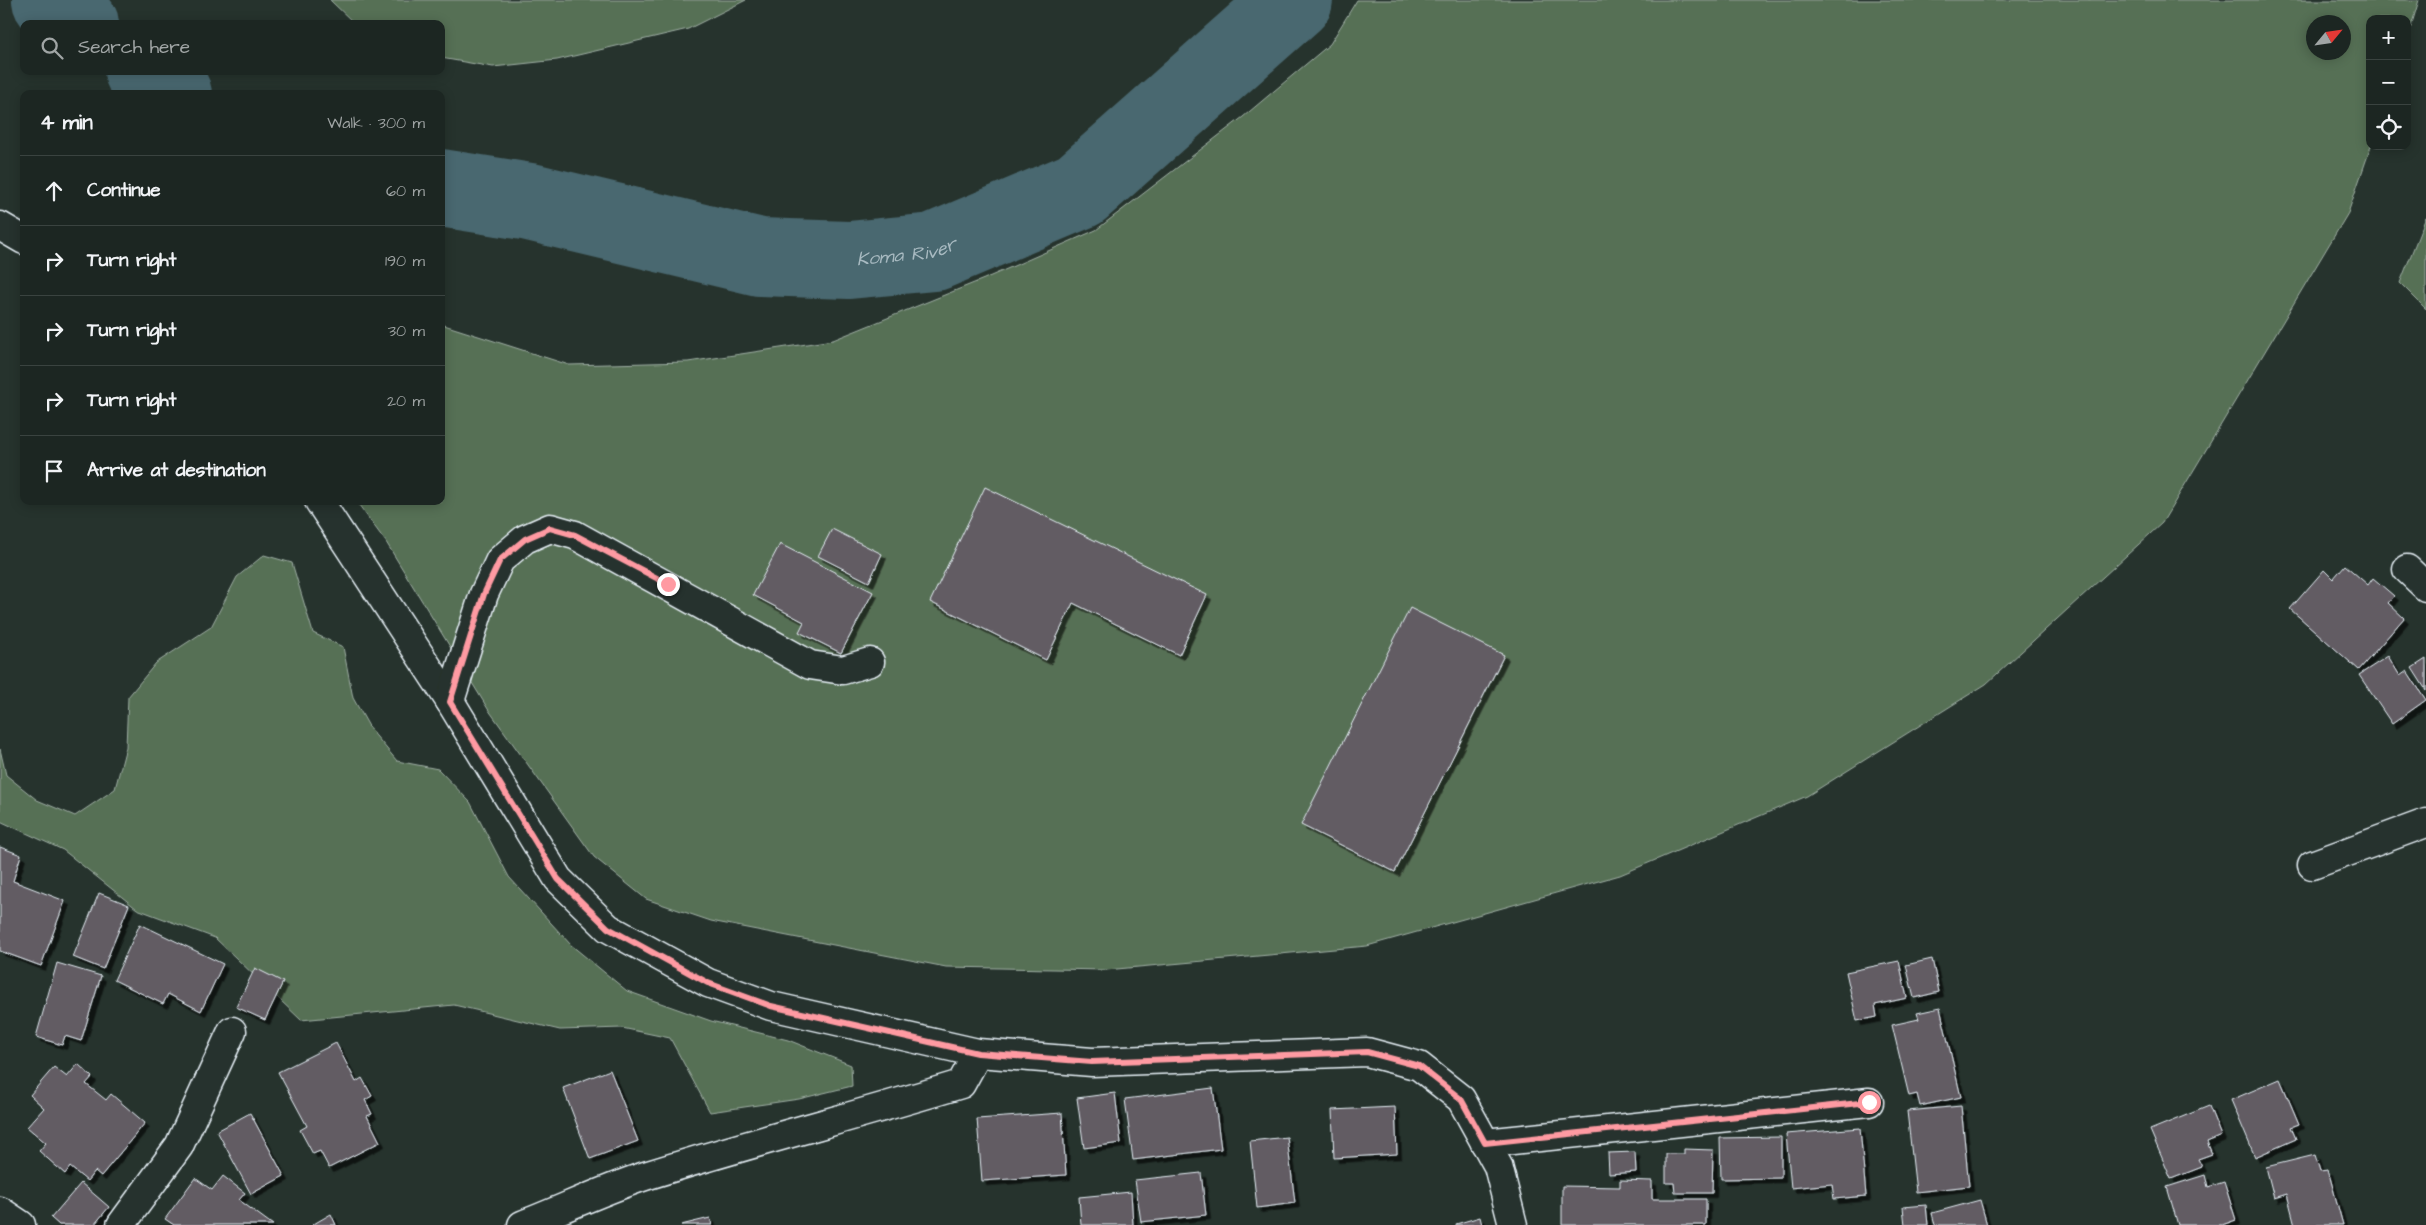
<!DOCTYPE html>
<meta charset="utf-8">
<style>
:root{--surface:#1c2622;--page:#252e2a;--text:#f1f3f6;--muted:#a0a5a5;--line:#3a4340}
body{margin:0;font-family:"Architects Daughter",sans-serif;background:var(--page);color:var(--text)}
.controls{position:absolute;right:15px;top:15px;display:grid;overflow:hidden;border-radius:10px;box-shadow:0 2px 12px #0003}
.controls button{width:45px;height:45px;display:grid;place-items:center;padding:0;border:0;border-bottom:1px solid var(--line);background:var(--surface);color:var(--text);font:25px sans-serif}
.compass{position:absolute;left:2306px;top:15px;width:45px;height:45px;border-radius:50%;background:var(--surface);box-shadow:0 2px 12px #0003;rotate:61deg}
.stop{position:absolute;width:15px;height:15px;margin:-11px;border:4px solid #ff9aa2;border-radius:50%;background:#fff}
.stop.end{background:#ff9aa2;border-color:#fff;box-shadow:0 1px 5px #0008}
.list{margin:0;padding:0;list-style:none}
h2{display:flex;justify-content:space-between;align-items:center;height:65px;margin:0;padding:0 20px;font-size:21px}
h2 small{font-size:16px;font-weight:400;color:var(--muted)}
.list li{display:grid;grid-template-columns:32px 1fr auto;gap:15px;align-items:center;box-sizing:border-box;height:70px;padding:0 20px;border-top:1px solid var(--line)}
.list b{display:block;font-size:19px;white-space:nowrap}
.list em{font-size:16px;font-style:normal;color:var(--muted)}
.icon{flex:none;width:28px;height:28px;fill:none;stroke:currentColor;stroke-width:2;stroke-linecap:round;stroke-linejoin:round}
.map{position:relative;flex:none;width:2426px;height:1225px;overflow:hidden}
.search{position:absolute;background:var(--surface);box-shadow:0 2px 12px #0003;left:20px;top:20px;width:425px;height:55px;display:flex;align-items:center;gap:12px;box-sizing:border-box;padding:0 18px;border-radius:10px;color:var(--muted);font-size:19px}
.panel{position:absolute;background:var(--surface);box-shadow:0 2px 12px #0003;left:20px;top:90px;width:425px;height:415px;border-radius:10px}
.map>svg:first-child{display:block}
</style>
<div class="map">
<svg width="2426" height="1225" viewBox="0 0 2426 1225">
<defs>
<filter id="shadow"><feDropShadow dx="4.5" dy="4.5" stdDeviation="0" flood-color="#0009"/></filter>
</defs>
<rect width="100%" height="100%" fill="#26332d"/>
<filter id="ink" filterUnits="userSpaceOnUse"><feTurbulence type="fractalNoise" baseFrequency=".02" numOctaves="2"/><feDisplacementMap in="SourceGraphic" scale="10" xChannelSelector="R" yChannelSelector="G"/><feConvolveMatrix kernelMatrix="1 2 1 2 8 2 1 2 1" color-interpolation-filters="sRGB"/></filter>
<g filter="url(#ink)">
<!-- green -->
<g fill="#577055" stroke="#a0b0a6" fill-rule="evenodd">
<path d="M330,0H746L688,29L557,60L493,67L441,58V24H355Z"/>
<path d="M1357,0H2419L2407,40V19H2370L2371,146L2348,213L2162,523L1986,684L1807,796L1620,875L1367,946L1106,970L946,967L711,921L646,899L594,857L488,709L386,542L356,501H441V324L569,365L688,362L833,340L984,279L1096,230L1243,117L1330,44ZM2314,22H2344V52H2314Z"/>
<path d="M2426,217V309L2400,283Z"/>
<path d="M264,555L292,563L313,633L343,647L353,698L371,730L397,761L438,769L470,802L509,877L571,945L627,991L711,1021L788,1040L851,1065L852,1086L799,1099L710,1112L670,1038L622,1028L560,1030L454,1005L301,1020L215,938L137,909L63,850L0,821V749L6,775L37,800L75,816L115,789L126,747L128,697L156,663L211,627L237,577Z"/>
</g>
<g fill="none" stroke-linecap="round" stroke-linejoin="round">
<!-- river -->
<g stroke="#49676f" stroke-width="78">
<path d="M51,0L80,24"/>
<path d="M143,71L173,94"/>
<path id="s1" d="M441,188L530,202L760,257L849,260L934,252L1080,190L1294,0"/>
</g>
</g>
<!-- building -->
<g fill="#625b63" stroke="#e8f1f8" filter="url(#shadow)">
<path d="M985,487L1207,595L1179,655L1073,603L1046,660L930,602Z"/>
<path d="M832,529L882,554L869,582L818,556Z"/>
<path d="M780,544L873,592L841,653L799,632L804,622L753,595Z"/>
<path d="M2345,565L2368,585L2373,578L2394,596L2388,603L2404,618L2359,670L2290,609L2324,570L2333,579Z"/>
<path d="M1410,608L1504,655L1395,872L1301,825Z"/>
<path d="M2388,656L2400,676L2407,671L2426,700L2392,724L2359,675Z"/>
<path d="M2426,659V690L2412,668Z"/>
<path d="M0,847L21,855L13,881L65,901L41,966L0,951Z"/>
<path d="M99,893L129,905L103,969L73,957Z"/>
<path d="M140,924L223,964L201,1011L168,994L163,1004L114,980Z"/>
<path d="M1932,959L1939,992L1914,998L1906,965Z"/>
<path d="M1899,961L1907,998L1875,1005L1877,1017L1857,1021L1846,972Z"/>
<path d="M57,963L101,976L81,1041L65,1036L62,1045L36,1037Z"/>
<path d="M255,968L283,982L265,1020L236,1007Z"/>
<path d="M1940,1008L1961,1097L1920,1106L1917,1094L1909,1096L1892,1025L1919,1019L1917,1013Z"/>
<path d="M336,1043L356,1082L362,1078L372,1096L365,1100L372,1114L367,1116L380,1142L329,1168L320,1151L313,1154L300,1130L307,1126L278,1072Z"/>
<path d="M78,1064L92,1077L86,1084L106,1100L111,1094L145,1123L101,1176L95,1171L87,1181L70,1167L65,1174L39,1151L46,1143L27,1127L44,1108L30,1095L54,1067L67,1077Z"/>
<path d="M610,1070L638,1141L590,1159L563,1088Z"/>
<path d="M2280,1079L2299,1124L2291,1127L2296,1139L2255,1157L2231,1100Z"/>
<path d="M1213,1088L1221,1149L1133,1160L1125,1099Z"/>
<path d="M1115,1093L1121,1143L1084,1148L1077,1098Z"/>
<path d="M1961,1106L1969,1186L1916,1192L1907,1111Z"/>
<path d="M2209,1106L2221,1136L2207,1142L2212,1154L2198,1159L2202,1167L2171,1179L2150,1130Z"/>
<path d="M1395,1107L1397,1154L1334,1158L1332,1110Z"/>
<path d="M250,1113L284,1176L251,1194L217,1131Z"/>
<path d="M1062,1113L1066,1175L982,1181L977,1119Z"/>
<path d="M1860,1128L1866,1196L1834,1199L1832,1184L1791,1188L1786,1134Z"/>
<path d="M1287,1137L1295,1203L1257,1208L1250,1141Z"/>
<path d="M1781,1137V1178L1721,1179L1720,1138Z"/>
<path d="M1684,1149L1713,1150L1712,1193H1675L1674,1183H1666V1154H1684Z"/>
<path d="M1635,1152L1636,1172L1609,1174L1608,1153Z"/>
<path d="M2315,1155L2320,1171L2328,1170L2343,1225H2295L2287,1194L2274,1198L2266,1167Z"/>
<path d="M1201,1173L1206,1215L1141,1222L1135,1180Z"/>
<path d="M2205,1175L2208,1187L2224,1182L2236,1220L2222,1225H2178L2167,1187Z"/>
<path d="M223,1176L245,1193L239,1200L273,1225H174L165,1219L195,1178L212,1190Z"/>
<path d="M1620,1180L1652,1181V1199H1706V1225H1562V1186L1620,1187Z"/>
<path d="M81,1183L109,1207L94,1225H59L51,1218Z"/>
<path d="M1131,1192L1133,1225H1081L1079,1197Z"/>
<path d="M1980,1200L1987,1225H1935L1932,1213Z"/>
<path d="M1926,1205L1928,1225H1905L1903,1207Z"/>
<path d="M331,1214L336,1225H312Z"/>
<path d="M1480,1217L1482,1225H1456V1224Z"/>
<path d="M710,1218L712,1225H681Z"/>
</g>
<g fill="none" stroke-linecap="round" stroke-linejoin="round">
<defs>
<g id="minor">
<path d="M0,226L24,240"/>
<path d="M319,501L450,701L558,879L608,928L708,983L771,1006L978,1053L1092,1062L1367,1052L1419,1066L1461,1099L1498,1166L1513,1225"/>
<path d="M2407,569L2426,587"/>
<path d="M450,701L484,594L500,560L525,539L550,528L575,535L810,665L843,670L870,662"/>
<path d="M2312,865L2426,823"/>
<path d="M1485,1143L1869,1102"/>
<path d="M0,1211L21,1225"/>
<path d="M121,1225L179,1146L232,1031"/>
<path d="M522,1225C563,1209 603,1190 645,1176C750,1143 856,1116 961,1084L978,1053"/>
</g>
</defs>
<!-- minor casing -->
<use href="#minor" stroke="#e8f1f8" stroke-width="31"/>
<!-- minor -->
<use href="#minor" stroke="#26332d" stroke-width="28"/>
</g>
</g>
<g fill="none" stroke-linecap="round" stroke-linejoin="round" filter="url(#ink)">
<!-- route -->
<path stroke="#ff9aa2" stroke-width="6" d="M668,584L575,535L550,528L525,539L500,560L484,594L450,702L558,879L608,928L708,983L771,1006L978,1053L1092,1062L1367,1052L1419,1066L1461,1099L1485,1143L1869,1102"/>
</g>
<g text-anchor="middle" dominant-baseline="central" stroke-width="5" stroke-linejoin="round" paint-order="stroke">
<!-- water labels -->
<g font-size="19" font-style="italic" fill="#a8bac1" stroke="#26332d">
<text stroke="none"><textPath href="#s1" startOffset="474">Koma River</textPath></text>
</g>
</g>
</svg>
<div class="controls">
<button>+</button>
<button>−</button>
<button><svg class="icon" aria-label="locate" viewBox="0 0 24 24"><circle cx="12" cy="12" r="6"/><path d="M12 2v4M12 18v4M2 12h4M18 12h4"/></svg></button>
</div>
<svg class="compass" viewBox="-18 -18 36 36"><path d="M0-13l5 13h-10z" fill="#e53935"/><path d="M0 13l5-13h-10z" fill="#a0a5a5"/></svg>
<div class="stop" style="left:1869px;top:1102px"></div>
<div class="stop end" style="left:668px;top:584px"></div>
<div class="search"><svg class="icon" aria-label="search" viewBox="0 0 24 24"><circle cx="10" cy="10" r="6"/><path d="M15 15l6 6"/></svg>Search here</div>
<section class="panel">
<h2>4 min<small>Walk · 300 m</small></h2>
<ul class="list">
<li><svg class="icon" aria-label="ahead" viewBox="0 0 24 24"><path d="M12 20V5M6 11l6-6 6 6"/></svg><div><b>Continue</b></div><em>60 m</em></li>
<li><svg class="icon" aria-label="right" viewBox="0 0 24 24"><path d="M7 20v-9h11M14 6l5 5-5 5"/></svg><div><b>Turn right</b></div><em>190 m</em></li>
<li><svg class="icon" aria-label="right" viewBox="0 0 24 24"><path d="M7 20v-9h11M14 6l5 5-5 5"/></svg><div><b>Turn right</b></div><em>30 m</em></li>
<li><svg class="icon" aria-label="right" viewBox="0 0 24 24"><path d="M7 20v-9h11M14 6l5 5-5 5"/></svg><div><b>Turn right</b></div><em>20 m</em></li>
<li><svg class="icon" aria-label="arrive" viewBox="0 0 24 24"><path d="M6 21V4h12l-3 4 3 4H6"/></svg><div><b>Arrive at destination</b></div></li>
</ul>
</section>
</div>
